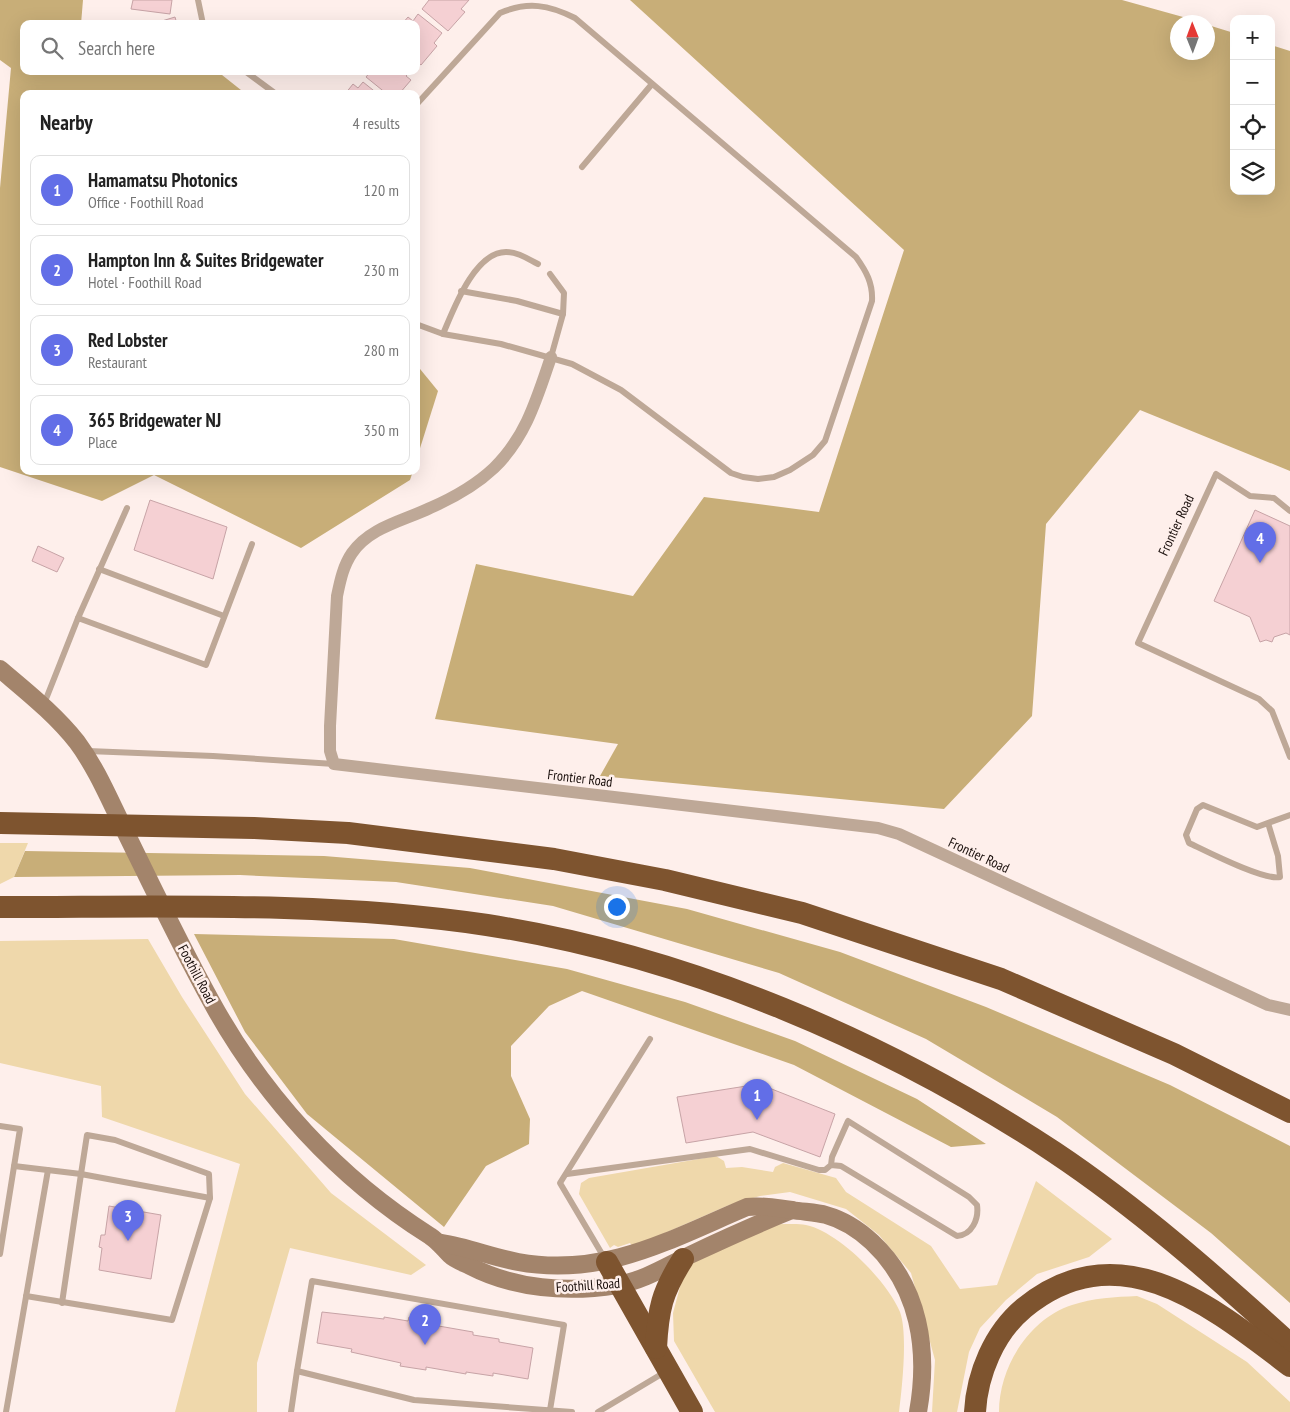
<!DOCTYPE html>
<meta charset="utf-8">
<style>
:root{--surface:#fff;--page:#f2f2f2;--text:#222;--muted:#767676;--line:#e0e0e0;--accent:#626ee7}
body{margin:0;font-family:"PT Sans Narrow",sans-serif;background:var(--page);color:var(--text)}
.controls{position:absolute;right:15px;top:15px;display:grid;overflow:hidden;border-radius:10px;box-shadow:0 5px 20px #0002}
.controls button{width:45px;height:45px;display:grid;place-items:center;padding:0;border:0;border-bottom:1px solid var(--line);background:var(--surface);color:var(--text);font:25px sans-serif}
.compass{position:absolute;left:1170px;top:15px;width:45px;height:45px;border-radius:50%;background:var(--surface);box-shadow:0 5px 20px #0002;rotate:359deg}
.you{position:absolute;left:616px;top:906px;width:18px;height:18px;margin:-12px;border:4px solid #fff;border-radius:50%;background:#1a73e8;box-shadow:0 0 0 8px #1a73e833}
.badge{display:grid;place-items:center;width:32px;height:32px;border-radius:50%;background:var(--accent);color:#fff;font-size:16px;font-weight:700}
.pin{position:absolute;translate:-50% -41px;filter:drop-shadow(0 1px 2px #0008)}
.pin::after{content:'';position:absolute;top:26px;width:18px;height:15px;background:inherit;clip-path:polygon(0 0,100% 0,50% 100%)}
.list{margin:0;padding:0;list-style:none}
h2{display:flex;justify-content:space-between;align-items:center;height:65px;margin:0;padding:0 20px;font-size:21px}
h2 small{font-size:16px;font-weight:400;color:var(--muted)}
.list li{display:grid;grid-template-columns:32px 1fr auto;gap:15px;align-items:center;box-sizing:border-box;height:70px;margin:0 10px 10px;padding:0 10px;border:1px solid var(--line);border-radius:10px}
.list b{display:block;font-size:19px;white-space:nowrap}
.list p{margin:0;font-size:16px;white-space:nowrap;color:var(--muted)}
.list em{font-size:16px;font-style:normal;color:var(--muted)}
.icon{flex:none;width:28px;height:28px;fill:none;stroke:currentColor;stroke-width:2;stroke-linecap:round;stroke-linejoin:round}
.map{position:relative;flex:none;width:1290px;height:1412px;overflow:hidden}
.search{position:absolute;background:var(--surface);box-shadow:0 5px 20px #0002;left:20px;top:20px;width:400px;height:55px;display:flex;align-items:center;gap:12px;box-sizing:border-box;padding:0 18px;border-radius:10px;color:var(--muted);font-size:19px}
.panel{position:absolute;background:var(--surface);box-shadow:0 5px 20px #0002;left:20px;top:90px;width:400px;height:385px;border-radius:10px}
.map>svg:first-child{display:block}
</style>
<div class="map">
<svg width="1290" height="1412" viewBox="0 0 1290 1412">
<rect width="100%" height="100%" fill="#feefeb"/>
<!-- green -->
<g fill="#efd8ab">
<path d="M0,843H28L14,877L0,884Z"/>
<path d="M148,939L182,997L245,1094L331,1193L426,1265L411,1275L290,1248L257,1363V1412H175L240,1164L102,1117L101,1086L0,1063V941Z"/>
<path d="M716,1156L724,1161L726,1168L742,1167L773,1172L775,1167L783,1163L836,1178L846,1192L931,1246L960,1289L997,1285L1036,1181L1112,1239L1089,1257L1037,1274L1006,1300L980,1328L969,1352L957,1412H932L935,1360L911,1273L879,1235L846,1209L790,1192L760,1196L729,1205L633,1247L630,1243L618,1247L614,1245L610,1248L579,1194L581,1183L589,1178Z"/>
<path d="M771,1224C782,1225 795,1223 806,1225C839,1232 887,1281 900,1312C908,1334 902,1388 899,1412H715L674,1341L673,1313L681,1283L695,1260Z"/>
<path d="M1137,1296L1157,1304L1247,1362L1290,1402V1412H999C999,1367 1029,1319 1072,1305C1093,1298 1115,1297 1137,1296Z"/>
</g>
<!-- forest -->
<g fill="#c8ae78">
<path d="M0,0H83L81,24H24V71H217L246,94H24V471H413L410,480L301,548L154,475L102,501L0,467V188L11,68L0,60Z"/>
<path d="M630,0H1122L1201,22H1178V52H1208V25L1234,33V191H1271V45L1290,51V471L1140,410L1046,524L1032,716L944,809L600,776L618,744L435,719L476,564L633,596L704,497L819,512L904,250Z"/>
<path d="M416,364L438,391L416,461Z"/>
<path d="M25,851L324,856L470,868L687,909L840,952L986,1007L1170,1085L1290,1146V1303L1211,1233L1057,1117L926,1039L779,973L553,906L396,882L240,875L14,877Z"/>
<path d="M194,934L394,939L567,969L685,1002L795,1041L917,1099L986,1144L951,1147L794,1065L582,991L549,1006L511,1046V1076L530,1119L529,1144L486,1166L444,1227L307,1114L245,1032Z"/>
</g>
<!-- building -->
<g fill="#f5d0d3" stroke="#c7a3a6">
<path d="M133,0H172L170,14L131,9Z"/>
<path d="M429,0H469L461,9L465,12L448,31L422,9Z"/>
<path d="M418,14L442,33L434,43L437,46L421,65L416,61V24H402L408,17L413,21Z"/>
<path d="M175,17L177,24H152Z"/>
<path d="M371,71H411L406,76L411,80L399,94L395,91L392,94H387L366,77Z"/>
<path d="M363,82L378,94H345L353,84L358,88Z"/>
<path d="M150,500L227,527L213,579L134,550Z"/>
<path d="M1255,510L1290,526V635L1286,633L1274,637L1272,642L1266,640L1260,642L1250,617L1214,601Z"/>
<path d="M38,546L64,558L57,572L32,561Z"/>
<path d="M759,1084L835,1114L820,1157L753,1132L686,1143L677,1097Z"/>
<path d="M109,1206L161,1215L151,1279L99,1270L102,1248L99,1247L101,1235H105Z"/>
<path d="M322,1312L384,1319V1317L408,1321L409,1317L434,1322L433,1325L473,1332V1335L499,1339V1342L533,1348L528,1379L493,1373V1376L466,1372V1374L426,1367V1370L400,1366L401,1363L351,1352L352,1349L317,1343Z"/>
</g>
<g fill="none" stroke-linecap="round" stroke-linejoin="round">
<!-- lane -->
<g stroke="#bea897" stroke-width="6">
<path d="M198,0L203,24"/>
<path d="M245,71L276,94"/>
<path d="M416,105L500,13C528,1 549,5 575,18L856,257C866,271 873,283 872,301L825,441L813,455L790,470L774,477L758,479L743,477L731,473L621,390L572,364L501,344L443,334L416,324"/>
<path d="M582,167L652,84"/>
<path d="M550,274L564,293L563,314L551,357"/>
<path d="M461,291L517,301L563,314"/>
<path d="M443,334C453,311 474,252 506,252C518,252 528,259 538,264"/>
<path d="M1290,511L1274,498L1250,496L1216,474L1138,643L1259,699L1272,711L1290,757"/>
<path d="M99,569L224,616"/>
<path d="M78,618L127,508"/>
<path d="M44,704L78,618L206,665L252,544"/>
<path d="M88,751L213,756L334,764"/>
<path d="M1268,823L1278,856L1280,877C1264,881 1206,851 1189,843L1186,835L1197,809L1203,805L1257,827L1290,815"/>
<path d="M0,1126L20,1129L0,1254"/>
<path d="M14,1166L81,1174L87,1135L115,1140L209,1174L210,1198L172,1320L26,1296"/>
<path d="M567,1174L750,1149L819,1170H825L831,1165L841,1166L957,1236C972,1235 979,1219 977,1205L969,1197L848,1121L832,1157L831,1165"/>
<path d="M605,1259L560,1183L650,1039"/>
<path d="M62,1303L81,1174L210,1198"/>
<path d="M550,1410L564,1325L312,1281L297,1371L414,1400L572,1412"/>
<path d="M6,1412L48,1170"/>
<path d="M291,1412L297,1371"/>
<path d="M598,1412L665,1372"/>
</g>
<!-- street -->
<path stroke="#bea897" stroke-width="12" d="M551,357C537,398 526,437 494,468C476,485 453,498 430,508C403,521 370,527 352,553C343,566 340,582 337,596L330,726V751L334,764L878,828L899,834L1268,1005L1290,1010"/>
<!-- secondary -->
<g stroke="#a3846b" stroke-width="18">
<path d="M0,669C27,692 55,714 77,742C97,769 110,801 125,831C153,888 180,945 211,1001C263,1096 338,1178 430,1236C439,1242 443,1248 450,1255C455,1260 464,1263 470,1266C514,1289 568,1293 617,1285C643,1281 667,1266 690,1255C724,1239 757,1224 792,1210"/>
<path d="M441,1243C467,1247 492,1257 518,1262C604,1278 671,1239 747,1207C763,1205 776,1208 792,1210C803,1212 816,1212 826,1215C844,1220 859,1230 872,1242C920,1287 929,1351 918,1412"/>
</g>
<!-- highway -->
<g stroke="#7e542f" stroke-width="22">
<path d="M0,823L254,828L348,833L554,859L665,880L802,913L1001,979L1174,1054L1290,1112"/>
<path d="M0,907C162,907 326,901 487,925C687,956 886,1041 1054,1152C1138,1208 1215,1276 1290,1344"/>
<path d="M607,1262L692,1412"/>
<path d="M656,1348C658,1309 662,1292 683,1259"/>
<path d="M975,1412C977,1374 994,1333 1024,1308C1119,1230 1211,1306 1290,1366"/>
</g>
</g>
<g text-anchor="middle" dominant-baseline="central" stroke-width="5" stroke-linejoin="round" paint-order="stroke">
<!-- street labels -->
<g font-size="14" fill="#180d0a" stroke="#feefeb">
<text transform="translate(1176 525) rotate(-65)">Frontier Road</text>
<text transform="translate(580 778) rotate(7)">Frontier Road</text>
<text transform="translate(979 855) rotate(25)">Frontier Road</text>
<text transform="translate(197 974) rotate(62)">Foothill Road</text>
<text transform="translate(588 1285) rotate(-4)">Foothill Road</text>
</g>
</g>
</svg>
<div class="controls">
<button>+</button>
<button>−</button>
<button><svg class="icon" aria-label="locate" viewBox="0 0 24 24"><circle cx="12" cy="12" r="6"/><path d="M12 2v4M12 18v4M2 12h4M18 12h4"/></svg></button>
<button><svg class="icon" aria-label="layers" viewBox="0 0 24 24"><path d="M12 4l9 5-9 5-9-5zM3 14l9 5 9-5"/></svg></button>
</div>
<svg class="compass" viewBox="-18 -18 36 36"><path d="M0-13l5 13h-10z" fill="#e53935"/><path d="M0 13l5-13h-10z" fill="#767676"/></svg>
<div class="you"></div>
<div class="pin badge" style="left:757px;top:1120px">1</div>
<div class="pin badge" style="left:425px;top:1345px">2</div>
<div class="pin badge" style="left:128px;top:1241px">3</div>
<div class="pin badge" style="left:1260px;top:563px">4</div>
<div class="search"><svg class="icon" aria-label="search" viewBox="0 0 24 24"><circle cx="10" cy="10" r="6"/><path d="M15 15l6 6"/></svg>Search here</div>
<section class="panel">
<h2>Nearby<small>4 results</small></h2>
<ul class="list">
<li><span class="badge">1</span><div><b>Hamamatsu Photonics</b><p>Office · Foothill Road</p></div><em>120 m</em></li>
<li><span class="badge">2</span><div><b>Hampton Inn &amp; Suites Bridgewater</b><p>Hotel · Foothill Road</p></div><em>230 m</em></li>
<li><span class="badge">3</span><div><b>Red Lobster</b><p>Restaurant</p></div><em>280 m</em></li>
<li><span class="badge">4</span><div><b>365 Bridgewater NJ</b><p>Place</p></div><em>350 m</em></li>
</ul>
</section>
</div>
